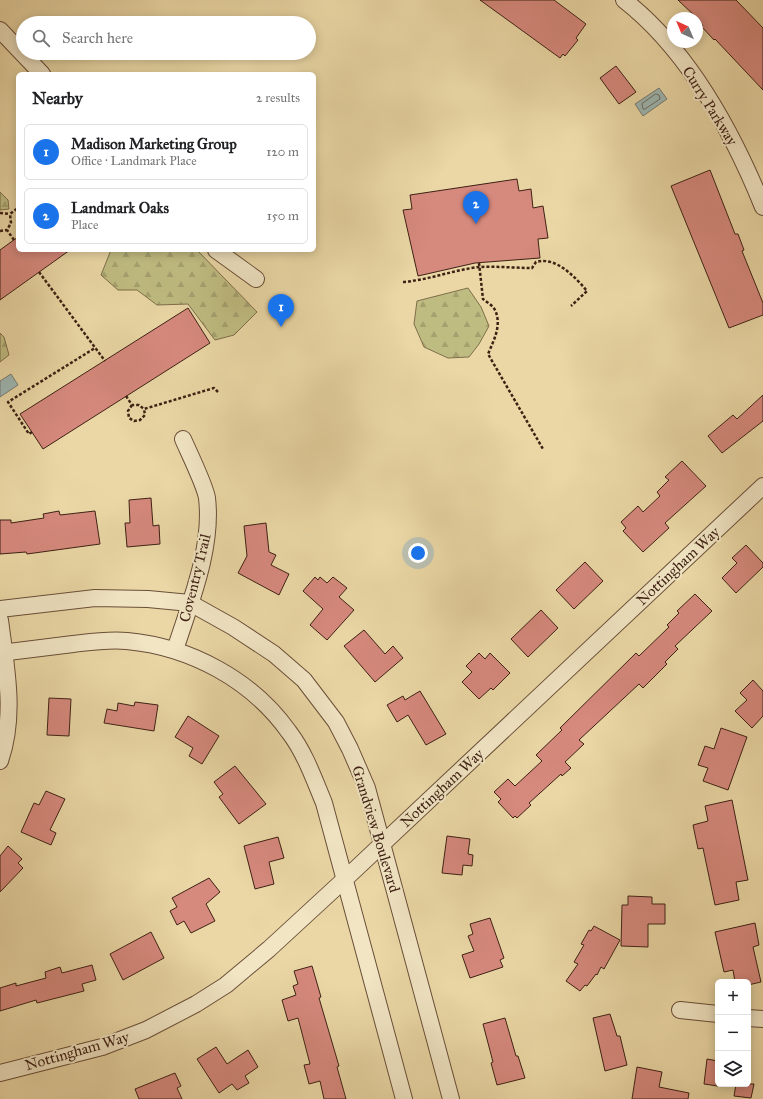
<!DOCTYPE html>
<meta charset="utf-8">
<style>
:root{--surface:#fff;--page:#f6f6f6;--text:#202124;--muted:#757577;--line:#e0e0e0;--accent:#1a73e8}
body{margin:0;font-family:"IM FELL Great Primer",serif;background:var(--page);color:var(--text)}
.controls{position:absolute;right:12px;bottom:12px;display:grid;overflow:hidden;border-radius:6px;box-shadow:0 2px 10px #0003}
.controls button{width:36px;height:36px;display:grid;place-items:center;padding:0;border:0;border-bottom:1px solid var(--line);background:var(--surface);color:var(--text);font:20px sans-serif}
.compass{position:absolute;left:667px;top:12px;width:36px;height:36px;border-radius:50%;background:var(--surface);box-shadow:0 2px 10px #0003;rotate:316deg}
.you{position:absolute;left:418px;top:553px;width:14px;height:14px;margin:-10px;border:3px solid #fff;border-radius:50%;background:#1a73e8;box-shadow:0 0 0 6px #1a73e833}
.badge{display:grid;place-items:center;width:26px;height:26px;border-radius:50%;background:var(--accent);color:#fff;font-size:13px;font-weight:700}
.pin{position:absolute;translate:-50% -33px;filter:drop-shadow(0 1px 2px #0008)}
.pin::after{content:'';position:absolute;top:21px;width:14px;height:12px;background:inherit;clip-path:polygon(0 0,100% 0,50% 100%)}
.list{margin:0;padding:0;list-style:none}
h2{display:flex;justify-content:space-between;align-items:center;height:52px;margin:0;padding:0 16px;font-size:17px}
h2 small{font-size:13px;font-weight:400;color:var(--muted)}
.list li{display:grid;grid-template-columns:26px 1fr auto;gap:12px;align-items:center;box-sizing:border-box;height:56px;margin:0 8px 8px;padding:0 8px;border:1px solid var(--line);border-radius:6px}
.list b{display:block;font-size:15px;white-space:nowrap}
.list p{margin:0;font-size:13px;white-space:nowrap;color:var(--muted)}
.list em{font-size:13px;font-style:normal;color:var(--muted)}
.icon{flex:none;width:22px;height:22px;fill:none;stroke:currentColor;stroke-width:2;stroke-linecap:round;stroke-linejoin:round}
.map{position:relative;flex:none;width:763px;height:1099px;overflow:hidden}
.search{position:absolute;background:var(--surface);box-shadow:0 2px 10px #0003;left:16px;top:16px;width:300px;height:44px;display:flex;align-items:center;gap:10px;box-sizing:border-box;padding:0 14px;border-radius:22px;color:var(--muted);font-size:15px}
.panel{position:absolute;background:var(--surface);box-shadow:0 2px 10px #0003;left:16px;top:72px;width:300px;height:180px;border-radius:6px}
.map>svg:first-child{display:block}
</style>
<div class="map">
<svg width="763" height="1099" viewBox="0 0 763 1099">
<defs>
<pattern id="forest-firs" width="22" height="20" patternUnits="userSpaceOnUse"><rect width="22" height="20" fill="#bfbc81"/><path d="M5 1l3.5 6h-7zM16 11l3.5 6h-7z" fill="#a5a16f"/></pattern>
</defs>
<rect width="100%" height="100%" fill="#ead7a5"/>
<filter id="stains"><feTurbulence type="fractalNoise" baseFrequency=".005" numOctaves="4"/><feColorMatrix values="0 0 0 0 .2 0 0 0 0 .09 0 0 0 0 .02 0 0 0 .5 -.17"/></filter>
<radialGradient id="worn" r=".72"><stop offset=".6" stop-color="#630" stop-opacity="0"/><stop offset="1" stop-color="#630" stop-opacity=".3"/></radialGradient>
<!-- forest -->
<g fill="url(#forest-firs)" stroke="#7e6e4a">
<path d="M0,192L8,200L9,209L0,210Z"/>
<path d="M111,250H197L257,312L234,335L215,340L188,304L157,305L137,290H118L101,275Z"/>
<path d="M468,288L481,307L489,326L479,344L469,357L448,358L424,347L414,324L417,301Z"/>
<path d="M0,333L4,337L9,355L0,362Z"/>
</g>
<!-- water -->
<g fill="#9db7b2" stroke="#777b73">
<path d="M659,88L667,99L643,116L635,104Z"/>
<path d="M11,374L18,385L0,397V381Z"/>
</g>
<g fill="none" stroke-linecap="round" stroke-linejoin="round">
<!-- shore -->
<path stroke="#6e6c63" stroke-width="1" d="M656,94L659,95L660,99L645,109H643L642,104Z"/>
</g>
<!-- building -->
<g fill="#d6897d" stroke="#3e2114">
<path d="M480,0H554L586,24L576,38L578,40L565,56L563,54L560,58Z"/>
<path d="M678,0H736L763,28V90L715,39L714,40L702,27L703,26L697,18Z"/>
<path d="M616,66L636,92L619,104L600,78Z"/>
<path d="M710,170L735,234H738L744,250L742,251L763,303V315L729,328L671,186Z"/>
<path d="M517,179L519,191L531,189L533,208L543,206L548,238L538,239L540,258L475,263L418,276L403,210L412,209L410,195Z"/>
<path d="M18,237V250H70L0,300V250Z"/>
<path d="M188,308L210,343L43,449L20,414Z"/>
<path d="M763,395V421L722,453L708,436L733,415L737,419Z"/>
<path d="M682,461L706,486L665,523L669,528L643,552L623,531L626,528L621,522L638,506L643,512L660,496L657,492L669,480L665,477Z"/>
<path d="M151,498L153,526L159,525L160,544L127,547L125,523H130L129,500Z"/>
<path d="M59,511L60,515L95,511L100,544L27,554L26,552L0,554V520H11V523L44,518L43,514Z"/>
<path d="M266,523L269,552L276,555L271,565L289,574L279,595L238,573L247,556L244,526Z"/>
<path d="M746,545L763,563V567L736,593L722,578L737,563L732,558Z"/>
<path d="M585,562L603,581L574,609L556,590Z"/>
<path d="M315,577L318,580L320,577L327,583L333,577L347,588L339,597L354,610L327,640L310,625L323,609L303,591Z"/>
<path d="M695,594L712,611L675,646L678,649L665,662L667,664L643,688L639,684L579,740L584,744L565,762L571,768L562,776L561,774L529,803L531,805L517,818L515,816L513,818L498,802L501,799L494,792L508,779L515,786L542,761L536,755L562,730L560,728L636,653L639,656L669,627L667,625L679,613L677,611Z"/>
<path d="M541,610L558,628L528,657L511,639Z"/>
<path d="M364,630L385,654L393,646L403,658L375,682L344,646Z"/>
<path d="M479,653L485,659L490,653L510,673L493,690L491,688L479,699L462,682L472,672L466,666Z"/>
<path d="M753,680L763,691V716L752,728L735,711L747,700L740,693Z"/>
<path d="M420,691L446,734L426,745L408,715L397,722L387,705L403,696L405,700Z"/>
<path d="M49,698L71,699L69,736L47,735Z"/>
<path d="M135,702L158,705L154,731L104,723L107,709L117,711L118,703L134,706Z"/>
<path d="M188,716L219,736L202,764L189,756L193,748L175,737Z"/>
<path d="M721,728L747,737L728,790L703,781L708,768L698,765L705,746L714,749Z"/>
<path d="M235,766L266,804L239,824L219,797L223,794L214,782Z"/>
<path d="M46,791L65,799L50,830L56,833L51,845L21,832L34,803L39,805Z"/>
<path d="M732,800L748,880L736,882L739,900L715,905L703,848L698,849L693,825L708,821L705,806Z"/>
<path d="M447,836L470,839L468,854L473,855L472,866L463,865L462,875L442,873Z"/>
<path d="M278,837L284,858L269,862L274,884L255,889L244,846Z"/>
<path d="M8,846L22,859L18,863L23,868L0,892V856Z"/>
<path d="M209,878L220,892L206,904L215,921L191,933L184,921L177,925L170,911L177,907L172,898Z"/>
<path d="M628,896L652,897V904H665V924H648V947L621,946L622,905H628Z"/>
<path d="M490,918L504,958L500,960L503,967L470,978L462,955L474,951L468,936L473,934L470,924Z"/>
<path d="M755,923L759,945L753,947L761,982L748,985V982H735L733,970L724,972L715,932Z"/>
<path d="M594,926L620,940L604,969L601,967L597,975L596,974L587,986L585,985L580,991L566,981L578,964L574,962L584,945L581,944L589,930L591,931Z"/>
<path d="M151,932L164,958L123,980L110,954Z"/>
<path d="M92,965L96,980L82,984L84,991L37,1003L36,1000L0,1011V988L16,983V986L46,978L45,972L60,967L62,973Z"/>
<path d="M312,966L321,997L319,998L339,1066L337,1067L346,1099H324L320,1081L309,1084L304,1065L310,1064L298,1018L288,1021L282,1000L296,995L293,986L298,984L294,971Z"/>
<path d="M610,1014L617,1036H620L627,1065L605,1071L593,1018Z"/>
<path d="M505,1018L516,1056H518L525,1078L497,1085L491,1063L493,1062L483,1024Z"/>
<path d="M216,1047L227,1064L248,1050L258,1067L245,1076L249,1083L237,1090L232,1084L219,1093L197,1059Z"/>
<path d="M707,1059L718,1061V1086L704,1084Z"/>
<path d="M637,1067L662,1072L659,1087L689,1093L688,1099H632Z"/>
<path d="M175,1073L181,1086L177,1088L182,1099H139L135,1089Z"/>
<path d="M736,1084H754L751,1098L734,1096Z"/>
</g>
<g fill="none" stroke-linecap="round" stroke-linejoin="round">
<defs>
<g id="minor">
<path d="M624,0C688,50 733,133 763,207"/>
<path d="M0,30L42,74"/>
<path d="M216,250L256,279"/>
<path d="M0,609L95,598L148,599L190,603L233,627L274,654L304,680L336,722L350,749L367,788L451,1099"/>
<path d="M0,620C6,668 16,714 0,761"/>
<path d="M175,650C190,603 213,548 207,498C205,485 189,453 183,439"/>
<path d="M0,653C24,650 48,647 73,644C90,642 109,639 127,641C191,647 252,680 289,732C305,753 314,779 324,803L404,1099"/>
<path d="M680,1010L718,1014"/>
<path d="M748,1018L763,1019"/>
<path d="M0,1073L102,1047L146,1030L196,1004L226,985L269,949L345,879L763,486"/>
</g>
</defs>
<!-- minor casing -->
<use href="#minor" stroke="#694e38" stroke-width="18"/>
<!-- path -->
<g stroke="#3e2114" stroke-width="2.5" stroke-dasharray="3 2" stroke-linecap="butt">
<path d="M0,213L10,214"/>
<path d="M0,231L7,230"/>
<path d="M14,240L7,230L11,223L10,214L18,208"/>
<path d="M479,263L483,299C487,302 493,306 495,310C502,325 494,340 488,354L543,449"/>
<path d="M39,272L105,361"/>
<path d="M403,282C429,280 453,270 479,267C496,266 515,268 532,268L536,262C556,256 575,277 587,291L571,306"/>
<path d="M126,396L132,405H139L144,409L214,388L218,392"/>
<path d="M132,405L128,411L129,418L134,421L140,420L145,415L144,409"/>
<path d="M32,432L29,434L8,402L95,348"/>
</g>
<!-- minor -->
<use href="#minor" stroke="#f1e5c4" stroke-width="16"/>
</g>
<g text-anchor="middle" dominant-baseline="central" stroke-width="4" stroke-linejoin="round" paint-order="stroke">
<!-- street labels -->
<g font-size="15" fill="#3e2114" stroke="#f1e5c4">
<text transform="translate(710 106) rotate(58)">Curry Parkway</text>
<text transform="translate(678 566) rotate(-43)">Nottingham Way</text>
<text transform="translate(195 578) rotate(-76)">Coventry Trail</text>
<text transform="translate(442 788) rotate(-43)">Nottingham Way</text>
<text transform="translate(376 829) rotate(73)">Grandview Boulevard</text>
<text transform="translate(77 1051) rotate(-16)">Nottingham Way</text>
</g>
</g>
<rect width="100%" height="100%" filter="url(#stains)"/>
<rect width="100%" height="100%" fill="url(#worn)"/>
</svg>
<div class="controls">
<button>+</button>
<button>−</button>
<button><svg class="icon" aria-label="layers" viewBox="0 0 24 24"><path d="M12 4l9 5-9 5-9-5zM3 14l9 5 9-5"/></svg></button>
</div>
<svg class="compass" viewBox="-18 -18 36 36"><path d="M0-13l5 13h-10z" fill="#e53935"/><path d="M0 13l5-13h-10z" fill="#757577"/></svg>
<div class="you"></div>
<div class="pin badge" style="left:281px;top:327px">1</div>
<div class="pin badge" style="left:476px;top:224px">2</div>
<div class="search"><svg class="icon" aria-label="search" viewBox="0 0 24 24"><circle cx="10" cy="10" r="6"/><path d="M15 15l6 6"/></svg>Search here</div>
<section class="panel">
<h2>Nearby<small>2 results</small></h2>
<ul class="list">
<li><span class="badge">1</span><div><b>Madison Marketing Group</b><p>Office · Landmark Place</p></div><em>120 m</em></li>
<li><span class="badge">2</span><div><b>Landmark Oaks</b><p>Place</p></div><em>150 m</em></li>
</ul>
</section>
</div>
